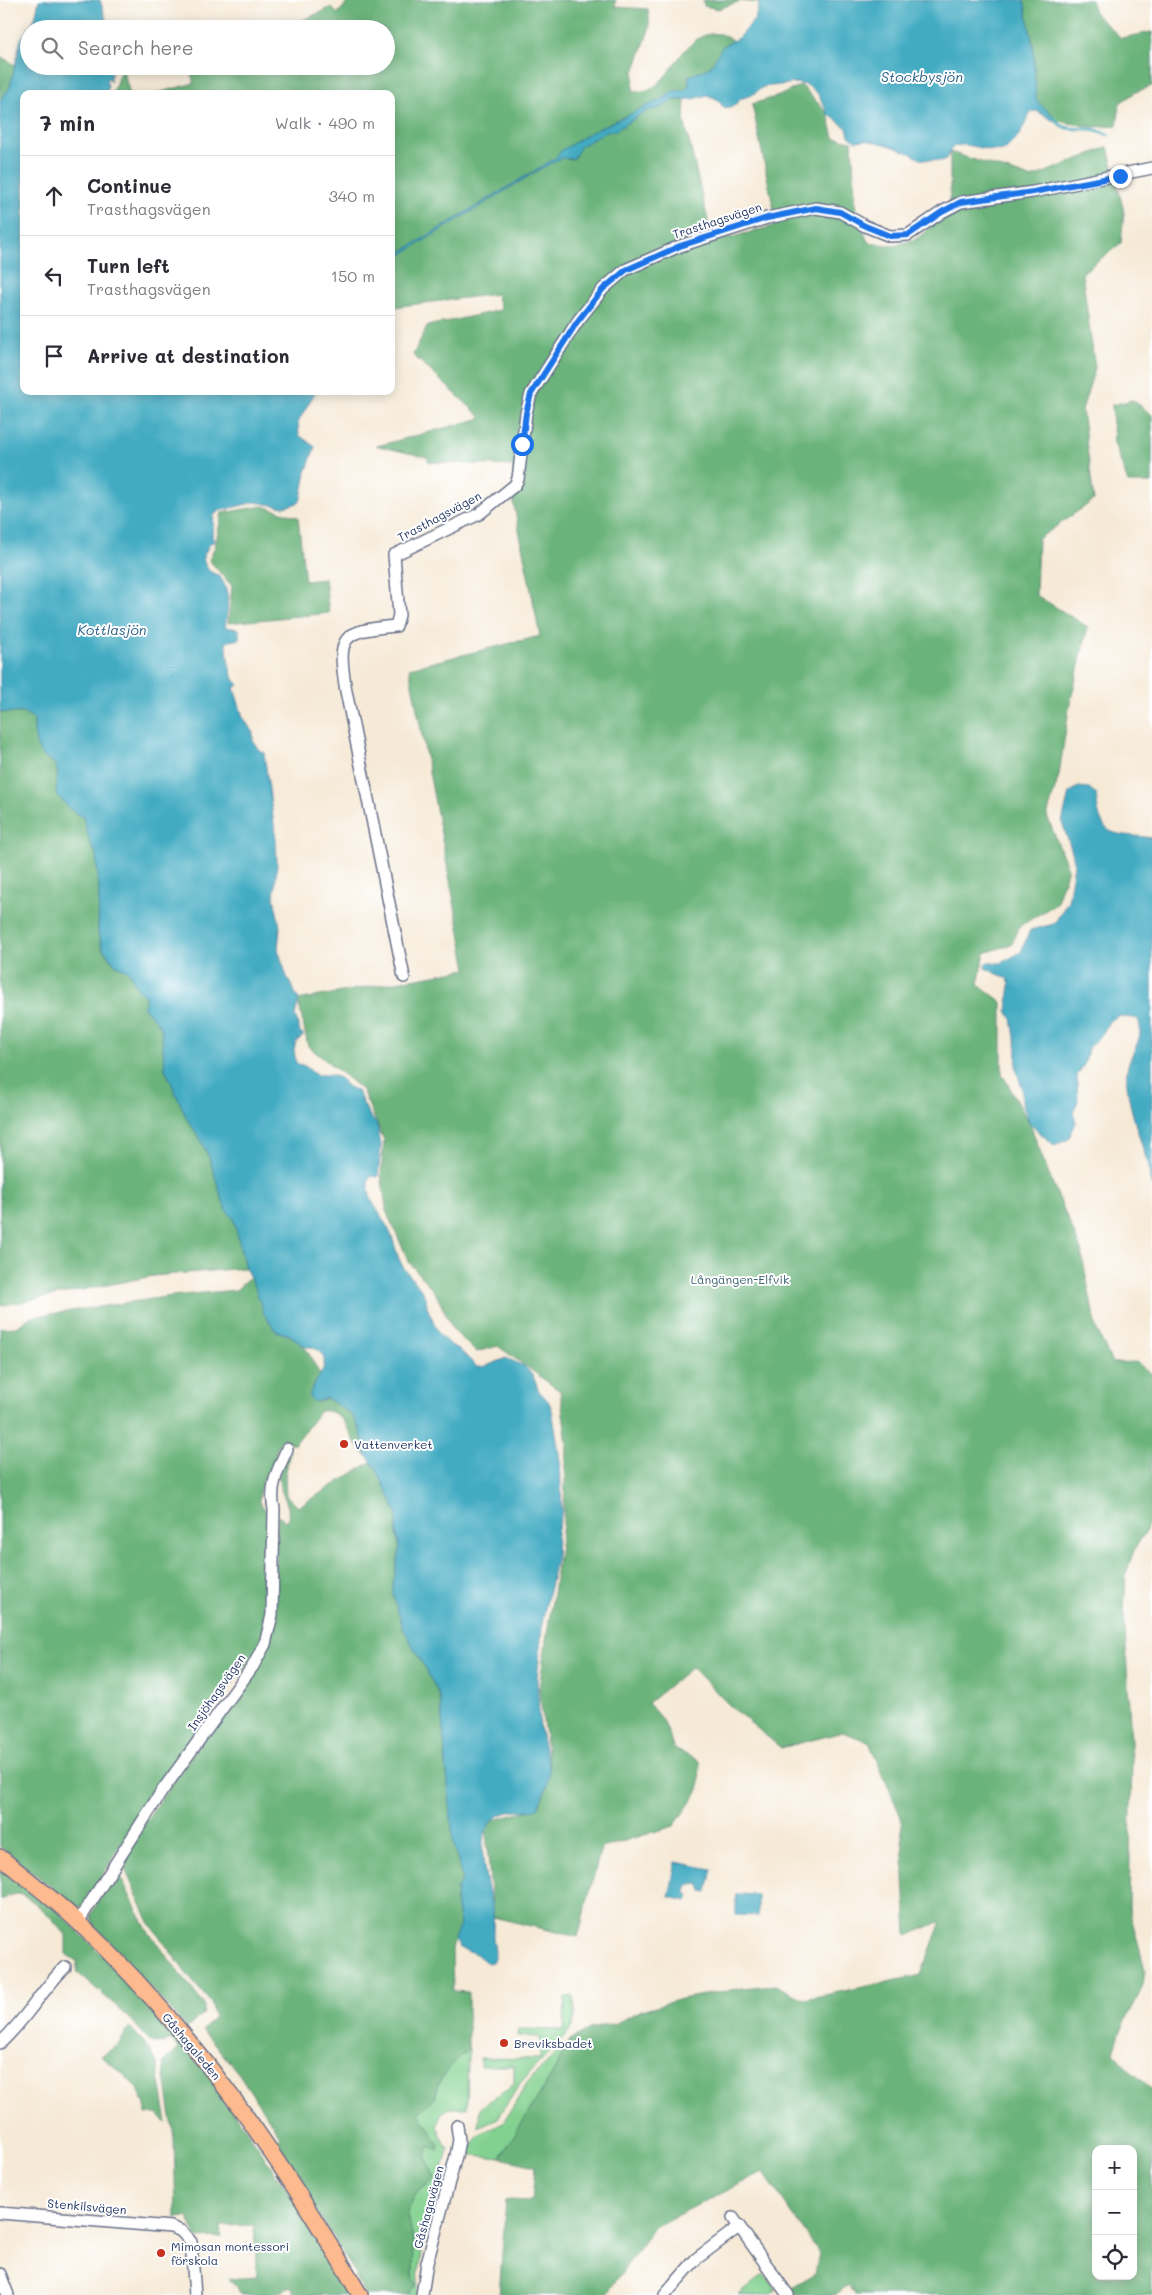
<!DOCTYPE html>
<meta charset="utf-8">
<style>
:root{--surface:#fff;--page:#f2f2f3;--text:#2b2b33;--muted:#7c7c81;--line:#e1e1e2}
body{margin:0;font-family:Mali,sans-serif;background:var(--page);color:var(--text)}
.controls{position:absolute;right:15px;bottom:15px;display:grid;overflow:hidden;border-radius:10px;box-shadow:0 2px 12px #0003}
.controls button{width:45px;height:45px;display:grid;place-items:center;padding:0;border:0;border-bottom:1px solid var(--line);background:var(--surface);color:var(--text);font:25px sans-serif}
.stop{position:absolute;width:15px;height:15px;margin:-11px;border:4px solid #1a73e8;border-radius:50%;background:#fff}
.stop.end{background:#1a73e8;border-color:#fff;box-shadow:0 1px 5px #0008}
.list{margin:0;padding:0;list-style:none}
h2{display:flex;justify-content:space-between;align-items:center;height:65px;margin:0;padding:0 20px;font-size:21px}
h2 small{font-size:16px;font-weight:400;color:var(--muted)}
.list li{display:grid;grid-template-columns:32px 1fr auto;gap:15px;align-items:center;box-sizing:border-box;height:80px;padding:0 20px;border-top:1px solid var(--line)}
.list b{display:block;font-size:19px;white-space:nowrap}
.list p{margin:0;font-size:16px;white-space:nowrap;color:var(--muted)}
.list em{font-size:16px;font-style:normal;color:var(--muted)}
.icon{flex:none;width:28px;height:28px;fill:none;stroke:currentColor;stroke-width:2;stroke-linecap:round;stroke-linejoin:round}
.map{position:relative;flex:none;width:1152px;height:2295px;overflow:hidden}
.search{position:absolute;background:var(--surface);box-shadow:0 2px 12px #0003;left:20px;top:20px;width:375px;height:55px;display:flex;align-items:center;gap:12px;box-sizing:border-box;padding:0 18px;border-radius:28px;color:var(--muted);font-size:19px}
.panel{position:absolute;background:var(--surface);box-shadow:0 2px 12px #0003;left:20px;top:90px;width:375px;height:305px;border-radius:10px}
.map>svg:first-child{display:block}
</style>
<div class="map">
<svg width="1152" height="2295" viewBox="0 0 1152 2295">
<rect width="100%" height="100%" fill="#fff"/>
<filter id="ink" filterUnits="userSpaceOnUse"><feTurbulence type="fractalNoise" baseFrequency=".02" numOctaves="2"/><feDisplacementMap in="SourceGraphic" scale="10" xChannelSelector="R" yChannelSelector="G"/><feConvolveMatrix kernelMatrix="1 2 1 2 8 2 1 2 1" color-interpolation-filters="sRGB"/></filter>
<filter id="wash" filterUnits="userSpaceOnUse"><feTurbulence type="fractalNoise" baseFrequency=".0096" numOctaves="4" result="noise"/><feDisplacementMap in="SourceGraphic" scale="20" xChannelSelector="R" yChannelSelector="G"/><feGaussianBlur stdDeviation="1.12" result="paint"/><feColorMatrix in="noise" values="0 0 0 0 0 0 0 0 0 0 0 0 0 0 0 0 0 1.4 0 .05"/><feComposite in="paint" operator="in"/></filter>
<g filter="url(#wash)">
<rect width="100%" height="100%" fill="#f6ead7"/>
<!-- green -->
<g fill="#83d190" stroke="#4f8077">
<path d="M573,1996L575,2013L573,2027L521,2082L498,2118L478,2127L480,2108L514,2084V2066H480V2058L540,2059V2037L518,2036L519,2029L564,2030L565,1997Z"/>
<path d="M570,2040L553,2073L500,2158L467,2154L478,2135L505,2121L528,2081Z"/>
<path d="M468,2049L467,2108H449L441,2114L437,2126L448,2150L424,2243L419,2270L417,2295H407L416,2285L413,2276L414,2243L407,2211L417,2192L435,2179L426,2156L429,2146L439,2145L419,2113L435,2097L441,2078L448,2069Z"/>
<path d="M764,2274L776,2291L769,2295H738Z"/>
</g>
<!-- forest -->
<g fill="#6ab37a" stroke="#42716c" fill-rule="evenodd">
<path d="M350,0H616L615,7L648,9L650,27L634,72L633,91C636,91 641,92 644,91C672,86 683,28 720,34C724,35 730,39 734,41L726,44L710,67L689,76V84L685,90C669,92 650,105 636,113C630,116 623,116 618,119C598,129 578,140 561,152L562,156L569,160L574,158L576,151L581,146L603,133L616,130L646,111L660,108L674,100H685L684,120L713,242L777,225L752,104L779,96L801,85L828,114L834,138L852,141L856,214L868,242L894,246L918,238L947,210L950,194V152L1031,178L1108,147L1124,212L1121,243L1082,273L1095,368L1082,410L1094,500L1038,539L1036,595L1088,627L1069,708L1059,775L1047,816L1068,869L1056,904L1020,926L1012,944L985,953L978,984L1002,1002V1074L1030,1124L1049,1175L1081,1250L1096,1328L1112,1363L1136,1362L1152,1374V1513L1146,1531L1134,1550L1126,1574L1124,1612L1132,1760L1129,1908L1145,1970L1143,1985L1120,2033L1114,2052C1123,2068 1140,2076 1152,2090V2295H856L848,2285L835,2295H793L790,2290L814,2273L820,2254L763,2172L654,2227L606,2295H499L506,2200L532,2201L535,2166L500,2158L553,2073L570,2040L591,2028L614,2024L642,2010L681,1999L742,1988L775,1985L805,1999L921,1975L941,1921L907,1936L901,1817L869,1742L843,1732L781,1748L730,1706L692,1667L648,1703L664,1722L674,1749L700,1761L699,1790L674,1826L601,1848L578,1937L493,1917L486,1831L491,1821L538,1808L548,1783L549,1766L539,1689L563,1525L567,1444L560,1391L498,1346L476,1352L454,1331L436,1294L409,1262L387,1213L381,1175L384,1140L362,1090L308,1046L298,1000L467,969L409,668L540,636L512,495L514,466L429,462L427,457L377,446L482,418L413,355L427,326L501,310L496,294L401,306L391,309V94H154L194,83L190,69L196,66H386V29H283L332,7L337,14ZM1096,2149H1133V2276H1096Z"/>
<path d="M703,0H760V3L741,1L718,9L704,6Z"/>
<path d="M1024,0H1091L1096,15L1121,38L1152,32V86L1136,92L1120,103L1117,126L1092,127L1052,120V114L1040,105L1036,98L1033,45Z"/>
<path d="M0,56L15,65L10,87L0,101Z"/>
<path d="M122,67L130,94H112Z"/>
<path d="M1133,400L1152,415V483H1128L1114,443L1112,405Z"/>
<path d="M263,506L298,517L305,581L325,579L329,613L228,623L232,586L209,560L215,546L222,513Z"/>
<path d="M0,712L25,713L34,719V731L45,758L55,764L59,774L56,790L71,810L83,817L90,842L96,854L99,889L98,934L103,950L116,965L128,969L139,991L146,996L144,1007L161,1027L165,1068L187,1119L201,1140L209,1157L226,1210L234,1219L245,1268L153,1276L0,1306Z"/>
<path d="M250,1277L276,1331C307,1339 306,1351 321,1376L309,1395L317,1402L327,1398L352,1415L360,1430L367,1456C348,1442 348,1408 320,1411L294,1445L283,1438L276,1451L274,1471L266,1474L260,1490L259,1501L269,1516L267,1622L258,1648L143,1807L87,1902L81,1907H77L0,1847V1328L17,1327L30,1317L172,1296L236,1290Z"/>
<path d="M290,1451L285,1477L286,1495L298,1507L371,1462L376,1468L397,1513V1535L400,1549L393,1584L403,1628L440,1696L453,1839L462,1879L457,1889L456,1902L460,1926L452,1949L453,1991L468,1992V2049L448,2069L441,2078L435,2097L419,2113L439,2145L438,2150L429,2146L426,2156L435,2179L417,2192L407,2211L414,2243L413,2275L416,2285L407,2295H365L350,2265L274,2141L280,2136L239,2074L203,2030L214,2017L212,2004L188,1976L149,1922L120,1858L269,1645L278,1516L287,1522C293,1502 278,1495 279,1476C280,1468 287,1458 290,1451Z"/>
<path d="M0,1863L61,1914L114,1967L214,2082L319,2238L349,2295H295L291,2287L272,2295H241L236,2285L228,2279L257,2277L254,2225L221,2226L222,2237L196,2238L188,2217L176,2218L174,2138L163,2062L179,2049L171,2040L162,2044L151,2042L122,2011L78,1973L76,1961L66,1954V1935C57,1924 30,1893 16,1894C11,1895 5,1898 0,1900Z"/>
<path d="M113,1872L119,1874L147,1930L204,2005V2013L187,2028L93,1925L91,1915Z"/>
<path d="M130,2027L149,2048L157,2063L167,2123L156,2114H146C146,2088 119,2071 101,2056L117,2046Z"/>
</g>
<!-- water -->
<g fill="#42abc2" stroke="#2e6d90">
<path d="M39,0H100L109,29H29V66H113L114,69L110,74L112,75L110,77L111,82L108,78L106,80L108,86L106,94H24V391H316L298,422L299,435L315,447L306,472L301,499L298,503L284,507L255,502L219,511L214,515L212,537L215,541L210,543L203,557C208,578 216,570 222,580C231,595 227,612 225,627L239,629V639L226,642C229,657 227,674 239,685L234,688L243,717L253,733V741L259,750L264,753L276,839L277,864L274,897L280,927L278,949L287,977L299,1000L295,1015L300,1032L304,1035L296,1042L294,1049L296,1063L305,1066L316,1075H331L340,1078L347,1086L357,1091L368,1113L377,1125L381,1145L378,1177L371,1176L368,1180C367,1200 382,1215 390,1232C395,1242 396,1255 402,1265C410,1278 427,1291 427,1307L439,1334L452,1346L459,1349L477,1367C484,1368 499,1361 506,1358L524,1366L533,1376L539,1391L549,1402L552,1410L560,1458L562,1511L557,1533L556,1560L543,1618L537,1680L540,1729L549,1766L548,1783L538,1808L533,1810C524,1811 512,1810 503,1814C467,1828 489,1885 493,1913C494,1920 493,1928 493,1936C493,1945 498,1953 492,1962L487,1963L476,1954L460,1948L454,1939L460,1925L456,1902L457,1889L462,1879L453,1839L440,1696L403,1628L393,1595V1584L400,1549L397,1535V1513L376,1468L367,1456L360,1430L352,1415L327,1398L314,1402L309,1397C312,1381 339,1361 313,1347H306L290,1335L276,1331L264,1314L255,1287L245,1268L234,1219L226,1210L209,1157L201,1140L187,1119L165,1068L161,1027L144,1007L146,996L139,991L128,970L116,965L104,950L98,934L99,889L96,854L90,842L83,817L71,810L57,795C54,785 61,775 55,765C53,760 47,759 43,756C34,748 34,730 34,719L25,713L0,712V101L10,87L21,39L35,18Z"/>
<path d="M760,0H1024L1033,45L1036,98C1039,107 1051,110 1054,118L1052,120L1037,111L1031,112L1020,134L1005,150C987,154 966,139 951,148L947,159L941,161L920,159L910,153L885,144L865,140L855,141L849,136L847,128L828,114L818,94L807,85L797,83L763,87L752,95L740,99L734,106L724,108L717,99L707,95L694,99L674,100L660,108L646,111L616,130L603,133L581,146L573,159L561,158L537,171L391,261V258L557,157L561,151L591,132L667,97L673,91L685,90L689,84V76L710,67L722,47L738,38L755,19Z"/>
<path d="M1078,787L1089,788L1096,794C1100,841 1113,832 1152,838V1186C1147,1176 1152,1167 1146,1158C1139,1136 1124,1093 1127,1071C1129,1052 1146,1040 1138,1019L1119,1016L1109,1021L1103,1033L1088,1048L1085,1063L1077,1075L1078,1101L1073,1112L1076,1122L1069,1139L1054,1145L1030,1124L1022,1103V1089L1016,1068L1017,1049L1012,1019L1007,1011L1010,984L1008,979L985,968L986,963H1001L1021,952L1030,930L1054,924L1068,901L1074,865L1073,855L1062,822L1069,793Z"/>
<path d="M676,1862L712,1869L707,1892L702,1891L700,1885L694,1883L687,1886L685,1891L689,1897L688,1901L669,1897Z"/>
<path d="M736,1894L758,1895V1916L736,1915Z"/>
</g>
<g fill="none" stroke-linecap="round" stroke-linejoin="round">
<!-- stream -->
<path stroke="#42abc2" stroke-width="3" d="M1054,118C1063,132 1075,128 1089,129C1096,129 1102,132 1108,135"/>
</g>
</g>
<g filter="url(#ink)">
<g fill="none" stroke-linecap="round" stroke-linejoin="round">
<defs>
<g id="minor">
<path d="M404,977L346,691C337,636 340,631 396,626L399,615L394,555L479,514L515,485L518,479L526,413L531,394L577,322L603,289L625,270L680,246L767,218L816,208L840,212L865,226L890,236L908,235L942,212L961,202L1033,192L1152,168"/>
<path d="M78,1922L162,1791L253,1666L265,1644L272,1615L274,1509C269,1487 278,1469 287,1449"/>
<path d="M0,2043C25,2021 41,1991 65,1967"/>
<path d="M0,2213L171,2227L181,2231L191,2242L195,2295"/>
<path d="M733,2218L788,2295"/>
<path d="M0,2274L8,2295"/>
<path d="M422,2295L427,2263L456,2156L459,2140L457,2126"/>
<path d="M665,2295L696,2259L740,2226"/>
</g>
<path id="major" d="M0,1857C26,1878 54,1899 78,1922C195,2032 280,2157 360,2295"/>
</defs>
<!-- minor casing -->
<use href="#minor" stroke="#687088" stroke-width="14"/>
<!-- major casing -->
<use href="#major" stroke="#687088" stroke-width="18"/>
<!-- minor -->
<use href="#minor" stroke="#fff" stroke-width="11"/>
<!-- major -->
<use href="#major" stroke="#fcba8e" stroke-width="15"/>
</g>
</g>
<g fill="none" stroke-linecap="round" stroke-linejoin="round" filter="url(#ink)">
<!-- route -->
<path stroke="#1a73e8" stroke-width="6" d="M522,444L526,413L531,394L577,322L603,289L626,270L680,246L767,218L816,208L840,212L865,226L890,236L908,235L942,212L961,202L1033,192L1120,176"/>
</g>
<!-- markers -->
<g fill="#c8321e" stroke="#fff" stroke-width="2">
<circle cx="344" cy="1444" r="5"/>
<circle cx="504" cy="2043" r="5"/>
<circle cx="161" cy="2253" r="5"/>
</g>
<g text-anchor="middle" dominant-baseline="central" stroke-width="4" stroke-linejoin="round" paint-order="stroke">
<!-- street labels -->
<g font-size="12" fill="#1b2f5e" stroke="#fff">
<text transform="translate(717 220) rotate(-18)">Trasthagsvägen</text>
<text transform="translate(439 516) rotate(-28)">Trasthagsvägen</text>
<text transform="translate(216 1692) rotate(-55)">Insjöhagsvägen</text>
<text transform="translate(192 2046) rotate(50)">Gåshagaleden</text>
<text transform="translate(87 2206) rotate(5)">Stenkilsvägen</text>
<text transform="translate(428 2207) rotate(-75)">Gåshagavägen</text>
</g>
<!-- park labels -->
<g font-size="12" fill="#3a606d" stroke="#fff">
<text x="740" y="1279">Långängen-Elfvik</text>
</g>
<!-- poi labels -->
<g font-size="12" fill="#1b2f5e" stroke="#fff" text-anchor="start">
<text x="354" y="1444">Vattenverket</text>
<text x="514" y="2043">Breviksbadet</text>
<text x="171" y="2246">Mimosan montessori<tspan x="171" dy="14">förskola</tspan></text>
</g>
<!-- water labels -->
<g font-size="14" font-style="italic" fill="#2b6186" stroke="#fff">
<text x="922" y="76">Stockbysjön</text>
<text x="112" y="629">Kottlasjön</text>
</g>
</g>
</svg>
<div class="controls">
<button>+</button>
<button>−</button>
<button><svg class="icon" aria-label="locate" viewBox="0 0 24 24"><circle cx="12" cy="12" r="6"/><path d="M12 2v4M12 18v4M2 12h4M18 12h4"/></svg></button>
</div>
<div class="stop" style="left:522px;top:444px"></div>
<div class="stop end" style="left:1120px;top:176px"></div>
<div class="search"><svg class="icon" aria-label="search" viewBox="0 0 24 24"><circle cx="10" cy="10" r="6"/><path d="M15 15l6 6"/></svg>Search here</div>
<section class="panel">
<h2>7 min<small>Walk · 490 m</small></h2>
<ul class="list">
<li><svg class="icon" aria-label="ahead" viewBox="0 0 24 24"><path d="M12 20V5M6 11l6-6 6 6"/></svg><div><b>Continue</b><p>Trasthagsvägen</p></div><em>340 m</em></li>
<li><svg class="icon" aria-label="left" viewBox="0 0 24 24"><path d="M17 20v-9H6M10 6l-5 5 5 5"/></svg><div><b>Turn left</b><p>Trasthagsvägen</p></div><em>150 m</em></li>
<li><svg class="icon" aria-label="arrive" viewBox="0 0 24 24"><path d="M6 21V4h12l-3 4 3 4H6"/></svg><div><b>Arrive at destination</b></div></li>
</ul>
</section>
</div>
